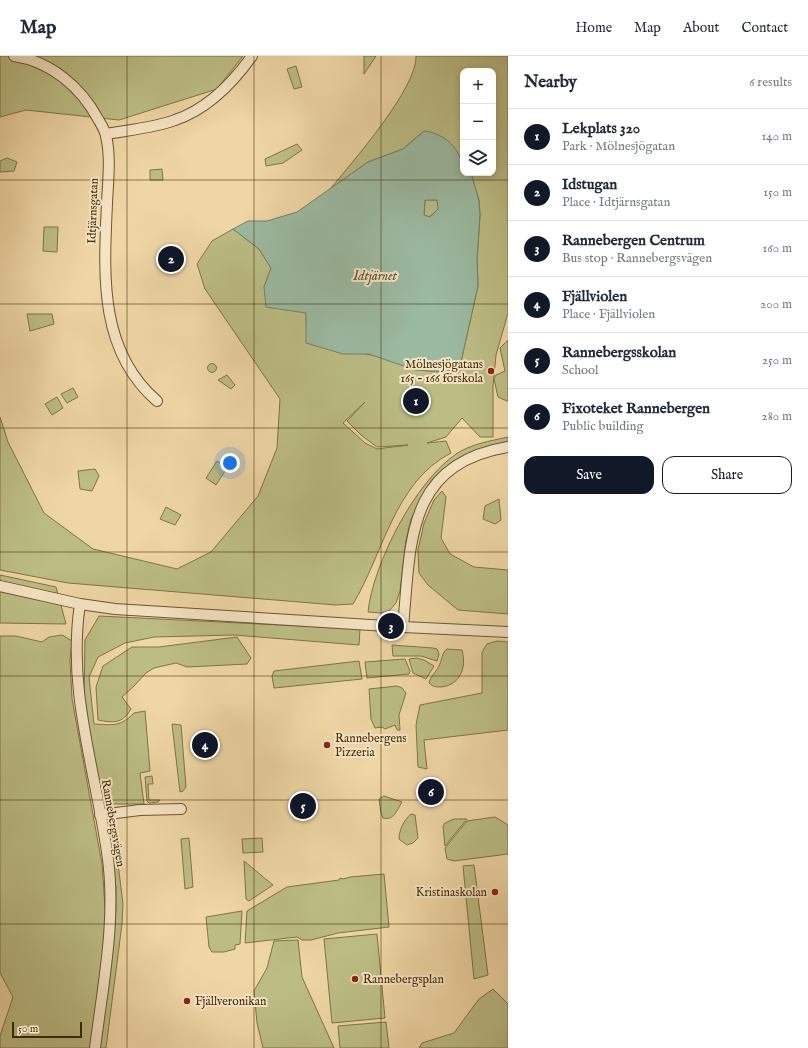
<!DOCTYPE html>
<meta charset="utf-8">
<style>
:root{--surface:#fff;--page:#f2f2f3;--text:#1f2937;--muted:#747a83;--line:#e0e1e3;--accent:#111827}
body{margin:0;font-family:"IM FELL English",serif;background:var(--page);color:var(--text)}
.controls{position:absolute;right:12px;top:12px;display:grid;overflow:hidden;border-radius:8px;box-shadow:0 2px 6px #0003}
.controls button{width:36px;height:36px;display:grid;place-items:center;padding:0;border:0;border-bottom:1px solid var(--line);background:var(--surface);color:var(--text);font:20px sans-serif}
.scale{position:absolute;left:12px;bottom:10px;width:70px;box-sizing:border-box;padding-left:4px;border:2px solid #422a08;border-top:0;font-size:11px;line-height:14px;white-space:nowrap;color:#422a08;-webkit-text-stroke:3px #f5e4c4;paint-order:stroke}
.you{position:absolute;left:230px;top:407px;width:14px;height:14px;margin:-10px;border:3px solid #fff;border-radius:50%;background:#1a73e8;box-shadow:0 0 0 6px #1a73e833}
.badge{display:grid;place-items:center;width:26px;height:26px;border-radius:50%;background:var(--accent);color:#fff;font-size:13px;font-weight:700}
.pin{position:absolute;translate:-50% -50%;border:2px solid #fff;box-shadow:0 1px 4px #0006}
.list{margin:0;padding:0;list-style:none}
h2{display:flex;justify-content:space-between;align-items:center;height:52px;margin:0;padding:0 16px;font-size:17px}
h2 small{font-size:13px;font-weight:400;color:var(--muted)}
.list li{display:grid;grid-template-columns:26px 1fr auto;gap:12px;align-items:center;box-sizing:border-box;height:56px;padding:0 16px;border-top:1px solid var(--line)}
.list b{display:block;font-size:15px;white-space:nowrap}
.list p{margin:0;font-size:13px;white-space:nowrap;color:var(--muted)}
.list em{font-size:13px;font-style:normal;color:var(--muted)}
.actions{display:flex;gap:8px;padding:12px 16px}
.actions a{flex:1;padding:9px 0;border:1px solid var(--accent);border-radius:12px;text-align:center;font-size:14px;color:var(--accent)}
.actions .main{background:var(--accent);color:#fff}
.icon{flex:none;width:22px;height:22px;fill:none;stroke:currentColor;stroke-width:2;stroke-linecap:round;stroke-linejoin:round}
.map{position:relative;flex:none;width:508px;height:992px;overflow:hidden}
header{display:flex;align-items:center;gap:24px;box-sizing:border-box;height:56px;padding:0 20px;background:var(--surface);border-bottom:1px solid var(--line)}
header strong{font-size:19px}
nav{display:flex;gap:22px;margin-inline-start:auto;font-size:14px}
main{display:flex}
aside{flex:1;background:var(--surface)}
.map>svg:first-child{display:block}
</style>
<header>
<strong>Map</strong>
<nav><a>Home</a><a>Map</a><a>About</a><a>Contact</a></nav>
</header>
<main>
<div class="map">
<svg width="508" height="992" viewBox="0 0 508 992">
<rect width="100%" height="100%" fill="#efd6a5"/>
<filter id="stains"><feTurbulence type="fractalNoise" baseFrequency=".005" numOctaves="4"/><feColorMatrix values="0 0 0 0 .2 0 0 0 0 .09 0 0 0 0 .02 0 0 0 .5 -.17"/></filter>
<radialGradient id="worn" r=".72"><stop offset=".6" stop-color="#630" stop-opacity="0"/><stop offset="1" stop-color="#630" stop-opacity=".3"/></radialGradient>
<!-- green -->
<g fill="#bcbd85" stroke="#7f7446" fill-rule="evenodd">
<path d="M0,0H243L217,33L119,64L26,54L0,61Z"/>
<path d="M364,0H376L364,18Z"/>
<path d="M416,0H508V257L496,299L493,330V381H480L462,362L446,381L427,387L446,385L451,397C394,426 383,499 353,548L336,549L68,527L0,514V361L8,386L44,457L93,493L177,513L211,496L258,440L277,392L280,343L205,233L197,208L212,185L233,173L259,193L271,212L264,231L306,257L307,287C328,292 350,294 371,299C404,306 425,324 460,310L478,230L477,204L480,159L479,144L470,117H493V15H463V106L454,92L424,75L403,93L368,106L330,133C351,108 418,31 416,0ZM365,346L347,365L361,379L377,391L408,389L377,393L365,387L343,367Z"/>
<path d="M296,10L302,31L294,33L287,13Z"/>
<path d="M297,88L302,94L283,107L266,110L265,103Z"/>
<path d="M7,102L17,106L14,115L0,116V105Z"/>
<path d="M162,113L163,124H150V114Z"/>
<path d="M425,144H437L439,153L429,161L424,159Z"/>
<path d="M44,171H58L57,196L43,195Z"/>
<path d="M27,258H52L54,268L30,275Z"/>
<path d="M508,284V345H507L498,341L494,323L496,319L505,315L500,292Z"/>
<circle cx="212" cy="312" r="4.5"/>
<path d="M227,319L235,329L231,333L218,324Z"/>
<path d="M73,332L78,341L67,347L61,338Z"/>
<path d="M57,341L63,352L52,359L45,348Z"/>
<path d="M508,381V386L481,393L420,445L411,463L406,484L400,535L396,547L389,555L381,557L368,556C373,508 415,426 456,398C471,388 490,385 508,381Z"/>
<path d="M217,405L227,412L216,429L206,422Z"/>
<path d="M95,413L99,420L92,435L80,433L78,415Z"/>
<path d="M442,435L446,441L441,482L450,498L474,511L508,514V558L458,554L428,529L419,517L418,494L424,467L434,444Z"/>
<path d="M499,443L501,464L495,468L483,463L485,450Z"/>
<path d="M166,451L181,459L175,469L160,463Z"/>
<path d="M0,519L56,531L66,568L0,567Z"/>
<path d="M99,560L360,573L359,589L234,579L154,581L125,587L98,601L89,621L94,668C113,669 120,671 134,657L145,655L150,715L140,717L144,748H109L103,744L90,683L84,641L85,584Z"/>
<path d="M62,579L72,585L70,604L72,643L102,808L107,878L91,992H0V980L13,941L0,917V580H16L42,586L49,581Z"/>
<path d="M237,581L251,602L247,608L187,611L176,607L154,612L146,617L134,630L122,641L131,653C122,668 114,667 98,664L96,631L103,610L132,591H159Z"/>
<path d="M497,585L508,586V674L424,684L427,713L418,711L416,669L420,649L482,637V596L487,588Z"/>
<path d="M392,589L433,592L437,593L439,598L437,605L421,600H393Z"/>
<path d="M447,593L462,594C467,612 460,629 441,631C436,631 433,631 429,627C430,621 436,616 439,610C442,604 442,596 447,593Z"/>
<path d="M417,602L424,604L434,610L426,623L413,617L409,603Z"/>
<path d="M405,603L410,615L409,618L367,622L365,606Z"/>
<path d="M359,605L362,623L274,632L272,620L274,615Z"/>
<path d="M397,630L402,632L406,637L399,659L400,674H397L395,669L385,673L382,671L375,672L371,663L369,633Z"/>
<path d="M172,668L181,669L186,731L183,735L180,736Z"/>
<path d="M152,720L153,728H148L149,744H160L158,746L149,747L147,745L145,721Z"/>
<path d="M384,740L402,746C397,754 394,765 383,762L381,757L379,743Z"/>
<path d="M411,758L415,759L418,782L413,787L407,789L399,783C399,774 404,764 411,758Z"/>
<path d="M495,761L508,769V798L454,805L447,803L445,792L467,765Z"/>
<path d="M454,763H467L445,790L443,770L445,767Z"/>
<path d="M113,768L123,848L122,868L106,992H100L114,882L116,854V831L108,775Z"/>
<path d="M189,782L193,831L185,833L181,783Z"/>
<path d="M262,782L263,796L243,797L242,783Z"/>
<path d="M244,805L273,829L249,845L246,843Z"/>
<path d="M474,809L488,919L474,923L463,810Z"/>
<path d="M384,818L389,871L338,877L311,884H302L297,881L245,887L247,855L287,831L339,824L340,822L343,823L350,821Z"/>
<path d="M242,855L240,888L235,889V893L224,896H212L209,891L206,861Z"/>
<path d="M377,878L385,962L332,967L324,883Z"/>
<path d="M298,884L302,921L334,992H263L257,967L254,935L267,912L274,885Z"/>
<path d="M493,933L508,948V992H419L422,987L454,977L479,943Z"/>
<path d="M386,966L389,992H340L338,970Z"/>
</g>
<!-- water -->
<path fill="#9bbaa2" stroke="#778064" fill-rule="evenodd" d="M424,75C446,77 463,95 463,117H470L472,120L479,145L480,159L477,204L478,230L460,310L446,316L415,314L369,298H343L306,287V257L266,251L264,231L271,212L259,193L233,173L248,165H267L297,156L368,106L403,93ZM425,144H437L438,153L430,161L424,159Z"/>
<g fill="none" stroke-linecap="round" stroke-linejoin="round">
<defs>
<g id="minor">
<path d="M14,0C50,5 81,31 98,63C101,68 105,74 106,80C111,101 108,125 107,147C104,217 98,294 157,345"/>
<path d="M106,78C128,74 154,72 175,64C208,53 232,28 252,0"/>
<path d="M0,530L80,548L115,553L403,571L508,576"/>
<path d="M80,548C67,634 95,712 107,796C117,861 103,928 95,992"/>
<path d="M403,571C411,488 405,408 508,391"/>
<path d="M100,759L140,754L181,753"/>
</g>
</defs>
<!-- minor casing -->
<use href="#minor" stroke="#6d552f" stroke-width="12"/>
<!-- minor -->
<use href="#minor" stroke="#f5e4c4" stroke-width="10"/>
</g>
<!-- grid -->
<path fill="none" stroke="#422a08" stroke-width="1" stroke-opacity="0.55" d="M127,0V992M254,0V992M381,0V992M0,124H508M0,248H508M0,372H508M0,496H508M0,620H508M0,744H508M0,868H508"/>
<!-- markers -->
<g fill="#8f2418" stroke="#f5e4c4" stroke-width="1.5">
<circle cx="491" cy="315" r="4"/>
<circle cx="327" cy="689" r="4"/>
<circle cx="495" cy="836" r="4"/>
<circle cx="355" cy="923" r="4"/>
<circle cx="187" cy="945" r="4"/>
</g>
<g text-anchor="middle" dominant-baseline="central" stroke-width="4" stroke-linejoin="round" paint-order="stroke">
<!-- street labels -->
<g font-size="12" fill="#422a08" stroke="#f5e4c4">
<text transform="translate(93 155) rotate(-88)">Idtjärnsgatan</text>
<text transform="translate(113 767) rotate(80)">Rannebergsvägen</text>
</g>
<!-- poi labels -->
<g font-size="12" fill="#422a08" stroke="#f5e4c4" text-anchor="start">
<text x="483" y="308" text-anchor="end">Mölnesjögatans<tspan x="483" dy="14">165 - 166 förskola</tspan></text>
<text x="335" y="682">Rannebergens<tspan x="335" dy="14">Pizzeria</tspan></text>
<text x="487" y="836" text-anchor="end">Kristinaskolan</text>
<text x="363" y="923">Rannebergsplan</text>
<text x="195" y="945">Fjällveronikan</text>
</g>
<!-- water labels -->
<g font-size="13" font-style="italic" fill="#584e2e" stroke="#f5e4c4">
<text x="375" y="220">Idtjärnet</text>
</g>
</g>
<rect width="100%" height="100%" filter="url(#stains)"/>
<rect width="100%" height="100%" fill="url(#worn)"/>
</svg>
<div class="controls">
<button>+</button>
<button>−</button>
<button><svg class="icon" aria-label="layers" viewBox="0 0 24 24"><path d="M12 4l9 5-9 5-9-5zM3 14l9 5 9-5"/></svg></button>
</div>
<div class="scale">50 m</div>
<div class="you"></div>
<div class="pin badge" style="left:416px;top:345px">1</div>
<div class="pin badge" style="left:171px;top:203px">2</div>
<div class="pin badge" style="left:391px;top:570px">3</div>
<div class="pin badge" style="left:205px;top:689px">4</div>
<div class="pin badge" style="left:303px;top:750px">5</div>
<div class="pin badge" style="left:431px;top:736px">6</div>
</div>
<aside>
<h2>Nearby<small>6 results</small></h2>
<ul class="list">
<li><span class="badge">1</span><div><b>Lekplats 320</b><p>Park · Mölnesjögatan</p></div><em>140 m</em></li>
<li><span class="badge">2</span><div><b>Idstugan</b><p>Place · Idtjärnsgatan</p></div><em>150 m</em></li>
<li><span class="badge">3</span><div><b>Rannebergen Centrum</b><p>Bus stop · Rannebergsvägen</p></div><em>160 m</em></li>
<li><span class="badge">4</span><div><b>Fjällviolen</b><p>Place · Fjällviolen</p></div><em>200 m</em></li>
<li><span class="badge">5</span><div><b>Rannebergsskolan</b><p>School</p></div><em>250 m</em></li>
<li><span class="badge">6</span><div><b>Fixoteket Rannebergen</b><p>Public building</p></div><em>280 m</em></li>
</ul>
<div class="actions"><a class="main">Save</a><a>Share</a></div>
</aside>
</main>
